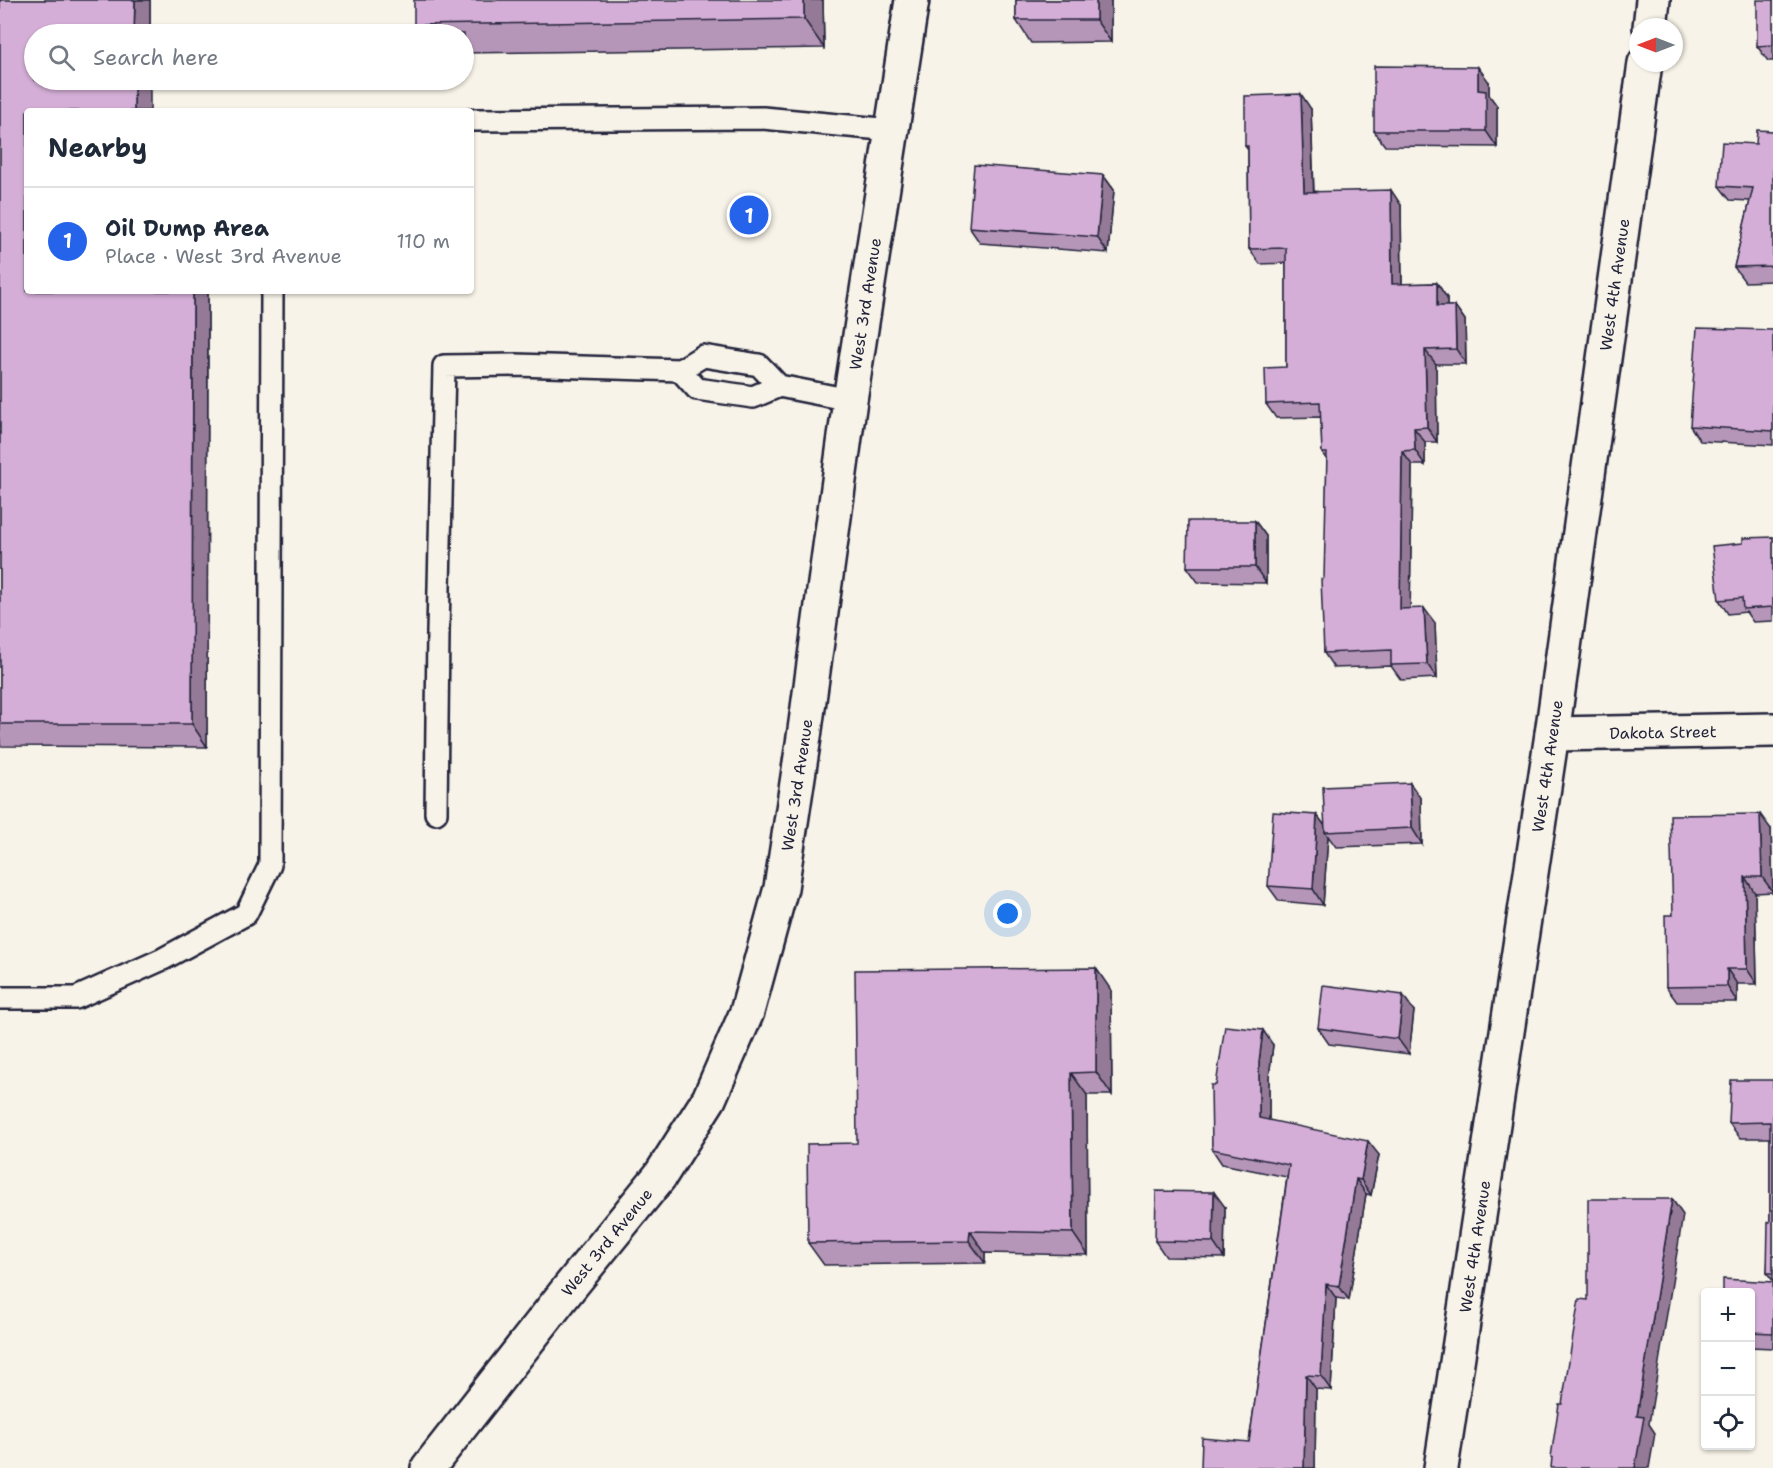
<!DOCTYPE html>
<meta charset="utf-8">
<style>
:root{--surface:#fff;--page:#f2f2f3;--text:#1f2937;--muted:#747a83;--line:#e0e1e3;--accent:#2563eb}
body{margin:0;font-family:"Shantell Sans",sans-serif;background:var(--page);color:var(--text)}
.controls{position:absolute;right:18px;bottom:18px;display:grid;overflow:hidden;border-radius:6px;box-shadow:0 2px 4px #0004}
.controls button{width:54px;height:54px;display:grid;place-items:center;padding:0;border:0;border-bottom:2px solid var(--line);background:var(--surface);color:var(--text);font:30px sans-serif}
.compass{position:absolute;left:1629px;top:18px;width:54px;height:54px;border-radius:50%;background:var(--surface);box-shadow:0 2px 4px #0004;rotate:270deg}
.you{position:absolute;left:1008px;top:914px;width:21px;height:21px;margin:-15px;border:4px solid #fff;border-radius:50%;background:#1a73e8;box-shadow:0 0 0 9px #1a73e833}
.badge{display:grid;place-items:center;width:39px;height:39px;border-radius:50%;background:var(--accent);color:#fff;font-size:20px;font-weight:700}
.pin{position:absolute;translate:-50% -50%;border:3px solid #fff;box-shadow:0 2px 6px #0006}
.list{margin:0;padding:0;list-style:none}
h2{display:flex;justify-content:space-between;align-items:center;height:78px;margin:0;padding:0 24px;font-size:26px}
h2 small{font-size:20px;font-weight:400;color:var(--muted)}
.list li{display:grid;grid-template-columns:39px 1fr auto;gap:18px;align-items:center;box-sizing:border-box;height:108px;padding:0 24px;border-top:2px solid var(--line)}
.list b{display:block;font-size:22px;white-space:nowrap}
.list p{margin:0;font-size:20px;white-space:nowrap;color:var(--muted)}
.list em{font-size:20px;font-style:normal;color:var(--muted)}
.icon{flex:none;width:33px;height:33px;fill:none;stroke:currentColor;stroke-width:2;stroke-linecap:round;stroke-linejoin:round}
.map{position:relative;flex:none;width:1773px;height:1468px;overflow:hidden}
.search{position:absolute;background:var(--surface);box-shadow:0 2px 4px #0004;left:24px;top:24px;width:450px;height:66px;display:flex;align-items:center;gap:15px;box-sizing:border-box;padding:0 21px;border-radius:33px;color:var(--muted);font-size:22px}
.panel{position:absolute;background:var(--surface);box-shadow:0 2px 4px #0004;left:24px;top:108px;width:450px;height:186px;border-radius:6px}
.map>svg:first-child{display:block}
</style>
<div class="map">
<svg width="1773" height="1468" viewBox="0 0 1773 1468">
<rect width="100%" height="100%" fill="#f7f3e8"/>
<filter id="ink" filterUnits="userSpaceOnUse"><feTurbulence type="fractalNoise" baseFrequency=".0167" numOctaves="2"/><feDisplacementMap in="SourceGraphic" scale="12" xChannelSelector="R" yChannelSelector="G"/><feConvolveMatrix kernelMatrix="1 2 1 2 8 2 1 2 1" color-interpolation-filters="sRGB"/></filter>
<g filter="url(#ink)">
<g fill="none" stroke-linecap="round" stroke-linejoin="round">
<defs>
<g id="lane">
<path d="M471,120L763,118L892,130"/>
<path d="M779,386L759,365L703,356L680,370L697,389L753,397L779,386L850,400"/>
<path d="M436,813L438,632L444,366L516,365L680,370"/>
<path d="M0,998H76L163,959L246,914L270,865L272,291"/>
</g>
<g id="street">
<path d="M1650,27L1653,0"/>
<path id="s1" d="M1552,734L1773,730"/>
<path id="s2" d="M428,1468L569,1288L660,1176L709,1099L747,1012L781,888L804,737L850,400L912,0"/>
<path id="s3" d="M1441,1468L1552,734L1645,63"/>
</g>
</defs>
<!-- lane casing -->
<use href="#lane" stroke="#22223b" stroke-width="26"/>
<!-- street casing -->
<use href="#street" stroke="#22223b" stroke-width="38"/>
<!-- lane -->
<use href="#lane" stroke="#f7f3e8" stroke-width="21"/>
<!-- street -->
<use href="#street" stroke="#f7f3e8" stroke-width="33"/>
</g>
<!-- wall -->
<g fill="#b696b8" stroke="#22223b" stroke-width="1.5">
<path d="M0,0H150V34H34L27,291H208L207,747L0,746Z"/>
<path d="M823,0L824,48L464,53V34H421L414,25Z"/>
<path d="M1016,0H1111V42L1031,43L1016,20Z"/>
<path d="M1773,0V61H1768L1757,46Z"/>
<path d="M1489,82V95L1497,106V147L1385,146L1374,131Z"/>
<path d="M1311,109L1314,191L1401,205L1402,284L1437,283L1447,298V306H1455L1465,320L1466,364H1436L1437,442H1425V465H1412L1410,609L1435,623L1437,678L1401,680L1391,666L1334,668L1324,653L1327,460L1322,453L1321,417L1276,418L1266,404L1286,367V263L1260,264L1249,249L1248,150L1245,146Z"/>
<path d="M1773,131V281L1745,282L1734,267L1750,201L1730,200L1719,186L1756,144Z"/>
<path d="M1103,175L1114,190L1108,253L980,243L969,227Z"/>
<path d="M1773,330V445L1700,441L1690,426Z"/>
<path d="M1255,521L1266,536V583L1198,582L1187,567Z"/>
<path d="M1773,537V621L1753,622L1746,612L1728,614L1719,600L1743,543Z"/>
<path d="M1421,799L1422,844L1336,847L1328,836L1323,905L1279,901L1268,886L1317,815L1325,826Z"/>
<path d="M1771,829L1773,892L1755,893L1757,984H1737V1002H1677L1666,987L1673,915Z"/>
<path d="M1111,990L1112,1095H1087L1088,1255L985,1253V1263L824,1265L808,1243L857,1143Z"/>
<path d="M1414,1011L1409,1054L1329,1044L1318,1028Z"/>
<path d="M1273,1045L1269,1077V1120L1379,1155L1371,1195L1366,1194L1349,1300L1336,1298L1331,1390L1316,1389L1315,1468H1201L1249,1442L1287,1177L1222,1164L1212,1149L1216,1085Z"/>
<path d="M1773,1080V1281L1767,1273L1770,1222V1138H1740L1729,1123Z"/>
<path d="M1225,1207L1224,1258L1166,1257L1155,1241Z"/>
<path d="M1773,1282V1348L1750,1347V1293Z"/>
</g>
<!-- shaded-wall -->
<g fill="#947a96" stroke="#22223b" stroke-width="1.5">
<path d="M135,0H150V34H134Z"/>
<path d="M804,0H823L824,48L804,19Z"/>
<path d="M1096,0H1111V42L1096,20Z"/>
<path d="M1478,67L1489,82V95L1497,106V147L1486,131L1478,90Z"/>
<rect x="134" y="80" width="16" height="31"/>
<path d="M1301,94L1311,109L1314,206L1304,192Z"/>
<path d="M1103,175L1114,190L1108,253L1097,237Z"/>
<path d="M1391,190L1401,205L1402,298L1392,284Z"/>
<path d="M1437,283L1447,298V320L1437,306Z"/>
<path d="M193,291H208L207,747L192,724Z"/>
<path d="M1455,306L1465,320L1466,364L1456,349Z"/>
<path d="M1425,350L1436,364L1437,442L1427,427Z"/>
<path d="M1414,428L1425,442V465L1415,450Z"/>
<path d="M1402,451L1412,465L1410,624L1400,609Z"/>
<path d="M1255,521L1266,536V583L1255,567Z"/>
<path d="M1424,608L1435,623L1437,678L1427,664Z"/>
<path d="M1410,783L1421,799L1422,844L1412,828Z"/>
<path d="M1760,814L1771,829L1773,892L1762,877Z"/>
<path d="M1317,815L1328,830L1325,832L1328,836L1323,905L1313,889Z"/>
<path d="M1745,877L1755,893L1757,984L1747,969Z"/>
<path d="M1096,968L1111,990L1112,1095L1096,1072Z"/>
<path d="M1727,969L1737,984V1002L1727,986Z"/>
<path d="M1403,995L1414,1011L1409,1054L1398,1039Z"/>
<path d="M1263,1030L1273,1045L1269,1077V1132L1259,1118V1062Z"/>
<path d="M1071,1073L1087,1095L1088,1255L1073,1233Z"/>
<path d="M1368,1141L1379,1155L1371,1195L1361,1180Z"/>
<path d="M1356,1179L1366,1194L1349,1300L1339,1286Z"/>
<path d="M1214,1192L1225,1207L1224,1258L1213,1242Z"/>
<path d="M1672,1199L1683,1215L1649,1424L1655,1433L1649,1468H1635L1637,1416Z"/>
<path d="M970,1231L985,1253V1263L969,1241Z"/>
<path d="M1326,1284L1336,1298L1331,1390L1321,1376Z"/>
<path d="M1306,1375L1316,1389L1315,1468H1304Z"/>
</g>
<!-- building -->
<g fill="#d4aed6" stroke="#22223b" stroke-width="1.5">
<path d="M0,0H135L134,34H34V80H134V111H27V291H193L192,724H0Z"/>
<path d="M414,0H804V19L414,25Z"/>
<rect x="1016" y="0" width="80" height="20"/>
<path d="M1757,0H1773V45L1757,46Z"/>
<path d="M1374,66L1478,67V90L1486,91V131H1374Z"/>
<path d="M1301,94L1304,192L1391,190L1392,284L1437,283V306H1455L1456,349L1425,350L1427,427L1414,428L1415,450L1402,451L1400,609L1424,608L1427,664L1391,665V650L1324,653L1321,579L1324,578L1327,453H1322L1320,402L1266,404L1265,368L1286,367V248L1249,249L1248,146H1245V96Z"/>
<path d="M1757,130L1773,131V266L1734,267L1753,188L1719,186L1722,142L1756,144Z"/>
<path d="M974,165L1103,175L1097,237L969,227Z"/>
<path d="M1697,328L1773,330V431L1690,426Z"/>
<path d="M1188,521H1255V567H1187Z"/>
<path d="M1773,537V607L1743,609L1742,598L1719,600L1712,546L1743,543V538Z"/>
<path d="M1410,783L1412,828L1325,832L1323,787Z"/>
<path d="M1273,812L1317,815L1313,889L1268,886Z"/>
<path d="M1760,814L1762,877H1745L1747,969H1727V986L1666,987L1665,915H1673L1670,815Z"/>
<path d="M1096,968V1072L1071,1073L1073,1233L970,1231L969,1241L808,1243L807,1144L857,1143L855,970Z"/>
<path d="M1323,985L1403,995L1398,1039L1318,1028Z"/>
<path d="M1225,1026L1263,1030L1259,1062V1118L1368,1141L1361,1180L1356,1179L1339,1286L1326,1284L1321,1376L1306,1375L1304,1468H1201L1202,1438L1249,1442L1289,1165L1212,1149L1211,1085H1216Z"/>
<path d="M1731,1080H1773V1273H1767L1768,1222H1770V1122L1729,1123Z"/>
<path d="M1156,1191L1214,1192L1213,1242L1155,1241Z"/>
<path d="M1588,1199H1672L1637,1416L1644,1417L1635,1468H1551L1552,1457H1551L1559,1404H1562L1579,1299L1588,1300Z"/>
<path d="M1723,1279L1773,1282V1333L1750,1332V1293H1723Z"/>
</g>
</g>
<g text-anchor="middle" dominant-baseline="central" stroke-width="6" stroke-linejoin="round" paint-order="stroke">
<!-- street labels -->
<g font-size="16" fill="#22223b" stroke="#f7f3e8">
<text stroke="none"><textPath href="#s3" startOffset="1196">West 4th Avenue</textPath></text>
<text stroke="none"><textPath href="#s2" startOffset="1278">West 3rd Avenue</textPath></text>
<text stroke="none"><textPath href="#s1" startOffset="111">Dakota Street</textPath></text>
<text stroke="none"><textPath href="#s3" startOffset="710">West 4th Avenue</textPath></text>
<text stroke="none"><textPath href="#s2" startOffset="792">West 3rd Avenue</textPath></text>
<text stroke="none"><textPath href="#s2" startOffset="288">West 3rd Avenue</textPath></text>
<text stroke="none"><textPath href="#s3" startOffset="224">West 4th Avenue</textPath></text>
</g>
</g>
</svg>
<div class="controls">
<button>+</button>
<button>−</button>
<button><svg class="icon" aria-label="locate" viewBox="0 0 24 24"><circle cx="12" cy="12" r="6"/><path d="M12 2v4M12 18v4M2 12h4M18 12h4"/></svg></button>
</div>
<svg class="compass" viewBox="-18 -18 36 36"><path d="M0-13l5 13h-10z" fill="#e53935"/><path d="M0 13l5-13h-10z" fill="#747a83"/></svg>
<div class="you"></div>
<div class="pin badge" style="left:749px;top:215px">1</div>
<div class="search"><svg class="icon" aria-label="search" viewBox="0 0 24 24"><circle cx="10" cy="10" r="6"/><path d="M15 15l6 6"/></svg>Search here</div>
<section class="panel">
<h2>Nearby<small></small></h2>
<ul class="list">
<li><span class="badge">1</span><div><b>Oil Dump Area</b><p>Place · West 3rd Avenue</p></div><em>110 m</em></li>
</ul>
</section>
</div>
